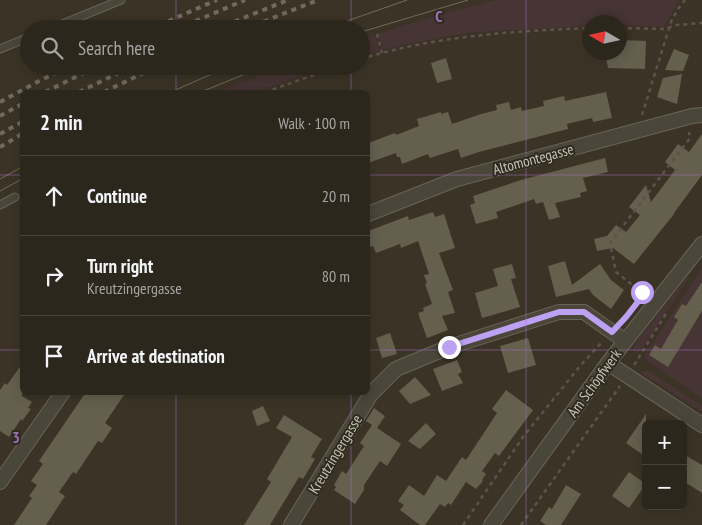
<!DOCTYPE html>
<meta charset="utf-8">
<style>
:root{--surface:#2c271c;--page:#383329;--text:#f1f3f6;--muted:#a6a5a3;--line:#48443b}
body{margin:0;font-family:"PT Sans Narrow",sans-serif;background:var(--page);color:var(--text)}
.controls{position:absolute;right:15px;bottom:15px;display:grid;overflow:hidden;border-radius:8px;box-shadow:0 2px 12px #0003}
.controls button{width:45px;height:45px;display:grid;place-items:center;padding:0;border:0;border-bottom:1px solid var(--line);background:var(--surface);color:var(--text);font:25px sans-serif}
.compass{position:absolute;left:582px;top:15px;width:45px;height:45px;border-radius:50%;background:var(--surface);box-shadow:0 2px 12px #0003;rotate:279deg}
.stop{position:absolute;width:15px;height:15px;margin:-11px;border:4px solid #bca0f2;border-radius:50%;background:#fff}
.stop.end{background:#bca0f2;border-color:#fff;box-shadow:0 1px 5px #0008}
.list{margin:0;padding:0;list-style:none}
h2{display:flex;justify-content:space-between;align-items:center;height:65px;margin:0;padding:0 20px;font-size:21px}
h2 small{font-size:16px;font-weight:400;color:var(--muted)}
.list li{display:grid;grid-template-columns:32px 1fr auto;gap:15px;align-items:center;box-sizing:border-box;height:80px;padding:0 20px;border-top:1px solid var(--line)}
.list b{display:block;font-size:19px;white-space:nowrap}
.list p{margin:0;font-size:16px;white-space:nowrap;color:var(--muted)}
.list em{font-size:16px;font-style:normal;color:var(--muted)}
.icon{flex:none;width:28px;height:28px;fill:none;stroke:currentColor;stroke-width:2;stroke-linecap:round;stroke-linejoin:round}
.map{position:relative;flex:none;width:702px;height:525px;overflow:hidden}
.search{position:absolute;background:var(--surface);box-shadow:0 2px 12px #0003;left:20px;top:20px;width:350px;height:55px;display:flex;align-items:center;gap:12px;box-sizing:border-box;padding:0 18px;border-radius:28px;color:var(--muted);font-size:19px}
.panel{position:absolute;background:var(--surface);box-shadow:0 2px 12px #0003;left:20px;top:90px;width:350px;height:305px;border-radius:8px}
.map>svg:first-child{display:block}
</style>
<div class="map">
<svg width="702" height="525" viewBox="0 0 702 525">
<rect width="100%" height="100%" fill="#3b3426"/>
<!-- green -->
<g fill="#473434">
<path d="M496,0H680C674,8 668,22 663,27L620,25V22H590L589,26L475,32C444,36 413,42 383,50L378,34L431,17Z"/>
<path d="M375,35L379,51L361,56V39Z"/>
<path d="M286,66H328L256,92H218Z"/>
<path d="M702,268V398L646,360L645,355Z"/>
<path d="M688,276L689,278L642,349L638,352L633,351L635,344Z"/>
<path d="M643,371H649L653,374L702,406V412L640,372Z"/>
</g>
<!-- building -->
<g fill="#655f4e">
<path d="M620,40L646,41L645,69L608,68L605,52H620Z"/>
<path d="M674,49L689,55L683,71L665,70Z"/>
<path d="M446,58L452,79L437,83L431,63Z"/>
<path d="M682,74L677,104L657,97L663,78Z"/>
<path d="M606,92L612,118L593,122L592,118L567,124L568,129L479,152L461,158L458,149L430,158L428,154L402,164L400,157H397L396,153L368,163V143L395,133L396,135L419,126L417,119L441,112V114L448,112L452,124L481,114L497,110L496,105L509,102L511,110L521,107L522,111L544,106L543,101L564,96L565,101Z"/>
<path d="M702,134V175L674,213V214L634,264L613,248L597,251L594,239L607,236L616,225L626,232L640,215L629,207L646,185L651,202L675,170L665,162L678,144L689,152Z"/>
<path d="M605,158L608,172L583,178L587,191L580,193L581,197L555,203L560,217L549,220L543,202L536,204L534,199L496,212L498,218L476,224L470,205L475,203L473,196L521,180Z"/>
<path d="M433,212L435,217L444,214L455,248L439,253L453,290L448,292L455,313L442,316L448,330L427,338L418,313L424,311L423,308L432,304L425,284L427,283L424,275L429,274L418,241L401,248L400,244L376,253L373,246L370,247L368,241V231L408,216L409,220Z"/>
<path d="M565,261L572,285L600,264L611,280L624,290L611,309L593,295L589,289L556,297L548,266Z"/>
<path d="M512,264L516,278L511,279L520,307L482,318L475,293L498,286L493,269Z"/>
<path d="M702,282V311L668,367L649,355L655,345L661,349L678,320L674,317L682,304L686,306Z"/>
<path d="M390,333L397,354L382,358L376,338Z"/>
<path d="M528,338L536,365L508,373L500,346Z"/>
<path d="M457,360L462,372L458,374L463,383L442,391L433,369Z"/>
<path d="M22,364V396L32,402L28,408L31,409L22,421L21,419L9,437L0,431V390L5,383L7,385Z"/>
<path d="M415,377L431,395L410,404L399,391Z"/>
<path d="M506,390L533,410L499,456L495,453L482,471L486,474L482,480L483,481L476,489L466,482L451,505L448,503L445,507L440,504L425,525H420L400,510L404,505L398,501L409,485L424,496L437,475L446,481L462,457L466,460L497,413L492,409Z"/>
<path d="M86,392H126L105,423L112,428L102,443L98,441L76,474L73,472L59,492L65,496L46,525H14L32,498L29,496L37,485L31,481L43,464L39,461Z"/>
<path d="M263,406L270,421L257,426L252,411Z"/>
<path d="M374,408L385,416L377,428L401,444L387,466L380,461L364,485V490L355,504L334,490L336,487L334,485L342,471L346,474L364,446L360,443L372,425L366,421Z"/>
<path d="M646,414V457L626,443Z"/>
<path d="M284,415L322,439L311,457L315,459L303,479L299,477L270,525H244L271,482L267,479L292,437L276,428Z"/>
<path d="M426,423L436,434L420,449L408,441Z"/>
<path d="M683,454L702,465V493L683,481Z"/>
<path d="M629,472L646,484L629,508L612,496Z"/>
<path d="M566,485L581,494L561,525H546L540,521L549,507L552,509Z"/>
</g>
<g fill="none" stroke-linecap="round" stroke-linejoin="round">
<defs>
<g id="service">
<path d="M50,29L121,0"/>
<path d="M0,49L29,37"/>
<path d="M0,205L15,197"/>
</g>
<g id="minor">
<path d="M368,214L457,179L692,116L702,115"/>
<path d="M608,363L702,425"/>
<path d="M0,482L63,392"/>
<path d="M291,525L371,394L396,369L449,347L559,312H584L625,341"/>
<path d="M491,525L608,363L702,244"/>
</g>
</defs>
<!-- service casing -->
<use href="#service" stroke="#696458" stroke-width="9"/>
<!-- minor casing -->
<use href="#minor" stroke="#696458" stroke-width="16"/>
<!-- path -->
<g stroke="#5f514d" stroke-width="2.5" stroke-dasharray="4 4" stroke-linecap="butt">
<path d="M620,28L664,29L677,25L702,23"/>
<path d="M377,34L382,53"/>
<path d="M361,59C435,36 512,31 590,28"/>
<path d="M265,92L340,66"/>
<path d="M642,115L671,22L678,9L685,0"/>
<path d="M644,294L616,272L610,243L690,138L689,132"/>
<path d="M634,365L666,314"/>
<path d="M463,525L523,437L580,366L602,342"/>
<path d="M521,525L620,386"/>
</g>
<!-- service -->
<use href="#service" stroke="#4b463a" stroke-width="7"/>
<!-- minor -->
<use href="#minor" stroke="#4b463a" stroke-width="14"/>
<!-- tram -->
<g stroke="#726b5c" stroke-width="1">
<path d="M324,29L407,0"/>
<path d="M361,32L468,0"/>
<path d="M171,92L230,66"/>
<path d="M201,92L265,66"/>
<path d="M0,179L22,167"/>
<path d="M0,191L22,179"/>
</g>
<!-- rail -->
<g stroke="#726b5c" stroke-width="4" stroke-dasharray="5 5" stroke-linecap="butt">
<path d="M150,29L217,0"/>
<path d="M177,29L245,0"/>
<path d="M216,29L288,0"/>
<path d="M245,29L318,0"/>
<path d="M45,92L98,66"/>
<path d="M79,92L133,66"/>
<path d="M104,92L158,66"/>
<path d="M0,102L39,81L70,66"/>
<path d="M0,116L22,104"/>
<path d="M0,134L22,122"/>
<path d="M0,147L22,134"/>
</g>
</g>
<g fill="none" stroke-linecap="round" stroke-linejoin="round">
<!-- route -->
<path stroke="#bca0f2" stroke-width="6" d="M449,347L559,312H584L612,332L626,317L644,294L642,292"/>
</g>
<!-- grid -->
<path fill="none" stroke="#9d70ba" stroke-width="1" stroke-opacity="0.55" d="M176,0V29M351,0V29M526,0V525M176,66V92M351,66V92M0,175H22M368,175H702M0,350H22M368,350H702M176,392V525M351,392V525"/>
<g text-anchor="middle" dominant-baseline="central" stroke-width="4" stroke-linejoin="round" paint-order="stroke">
<!-- street labels -->
<g font-size="15" fill="#c6c2b5" stroke="#302b1f">
<text transform="translate(533 159) rotate(-15)">Altomontegasse</text>
<text transform="translate(594 383) rotate(-54)">Am Schöpfwerk</text>
<text transform="translate(335 454) rotate(-59)">Kreutzingergasse</text>
</g>
</g>
<g font-size="16" text-anchor="middle" font-weight="bold" fill="#9d70ba" stroke="#302b1f" stroke-width="4" stroke-linejoin="round" paint-order="stroke">
<text x="439" y="22">C</text>
<text x="16" y="443">3</text>
</g>
</svg>
<div class="controls">
<button>+</button>
<button>−</button>
</div>
<svg class="compass" viewBox="-18 -18 36 36"><path d="M0-13l5 13h-10z" fill="#e53935"/><path d="M0 13l5-13h-10z" fill="#a6a5a3"/></svg>
<div class="stop" style="left:642px;top:292px"></div>
<div class="stop end" style="left:449px;top:347px"></div>
<div class="search"><svg class="icon" aria-label="search" viewBox="0 0 24 24"><circle cx="10" cy="10" r="6"/><path d="M15 15l6 6"/></svg>Search here</div>
<section class="panel">
<h2>2 min<small>Walk · 100 m</small></h2>
<ul class="list">
<li><svg class="icon" aria-label="ahead" viewBox="0 0 24 24"><path d="M12 20V5M6 11l6-6 6 6"/></svg><div><b>Continue</b></div><em>20 m</em></li>
<li><svg class="icon" aria-label="right" viewBox="0 0 24 24"><path d="M7 20v-9h11M14 6l5 5-5 5"/></svg><div><b>Turn right</b><p>Kreutzingergasse</p></div><em>80 m</em></li>
<li><svg class="icon" aria-label="arrive" viewBox="0 0 24 24"><path d="M6 21V4h12l-3 4 3 4H6"/></svg><div><b>Arrive at destination</b></div></li>
</ul>
</section>
</div>
